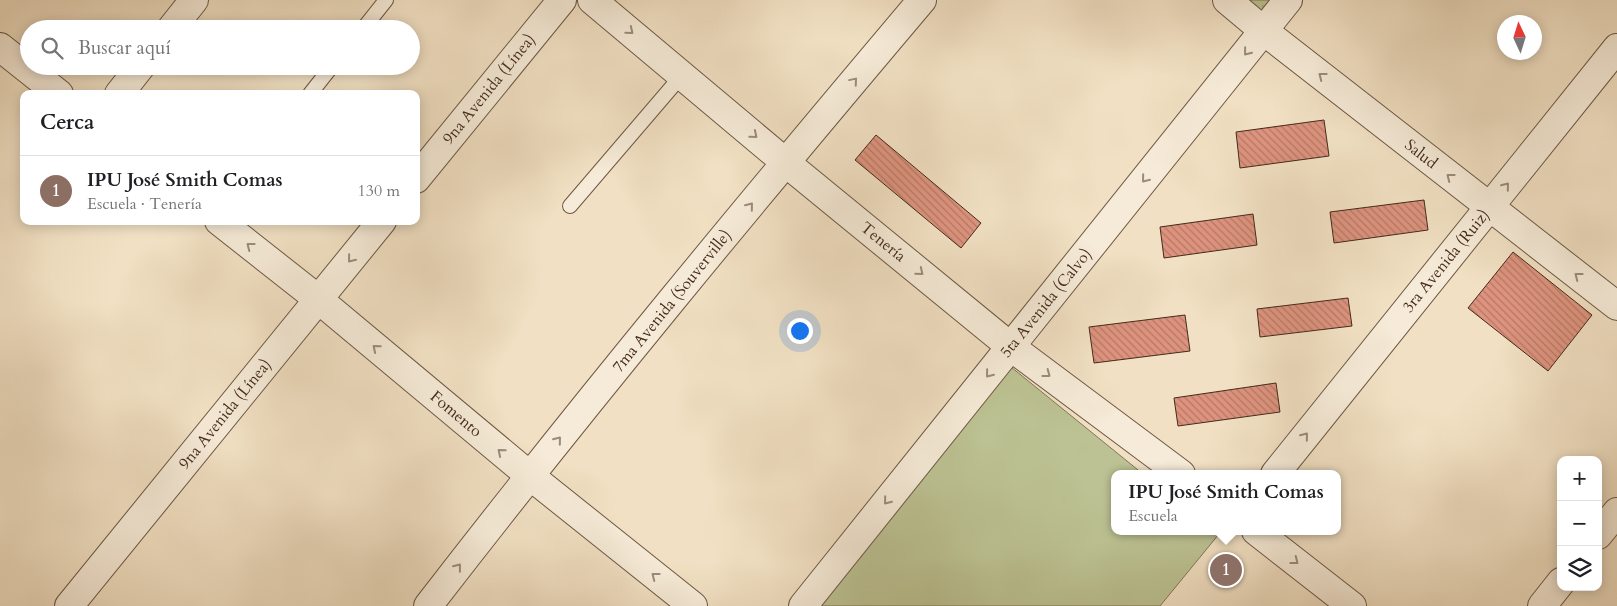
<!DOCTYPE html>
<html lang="es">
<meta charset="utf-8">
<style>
:root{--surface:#fff;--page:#f6f6f6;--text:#202124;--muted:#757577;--line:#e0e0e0;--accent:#2563eb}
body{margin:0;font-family:Cardo,serif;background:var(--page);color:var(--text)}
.controls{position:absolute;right:15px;bottom:15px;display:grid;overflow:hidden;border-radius:10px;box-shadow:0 2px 12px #0003}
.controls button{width:45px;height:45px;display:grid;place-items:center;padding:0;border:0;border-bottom:1px solid var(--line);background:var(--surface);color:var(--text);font:25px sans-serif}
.compass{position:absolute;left:1497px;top:15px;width:45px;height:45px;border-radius:50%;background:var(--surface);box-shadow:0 2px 12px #0003;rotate:356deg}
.you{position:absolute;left:799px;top:330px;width:18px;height:18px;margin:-12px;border:4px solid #fff;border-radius:50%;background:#1a73e8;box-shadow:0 0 0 8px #1a73e833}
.badge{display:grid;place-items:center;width:32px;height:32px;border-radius:50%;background:var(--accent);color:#fff;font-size:16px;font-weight:700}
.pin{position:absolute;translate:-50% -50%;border:2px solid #fff;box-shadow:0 1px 5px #0006}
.popup{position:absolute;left:1111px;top:470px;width:230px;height:65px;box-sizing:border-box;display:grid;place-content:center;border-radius:10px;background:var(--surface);filter:drop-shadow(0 1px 4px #0005);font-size:16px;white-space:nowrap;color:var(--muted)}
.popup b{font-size:19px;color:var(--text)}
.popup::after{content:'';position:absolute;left:50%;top:100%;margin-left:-10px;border:10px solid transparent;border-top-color:var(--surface)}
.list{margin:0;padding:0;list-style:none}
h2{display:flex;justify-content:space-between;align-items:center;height:65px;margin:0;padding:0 20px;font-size:21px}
h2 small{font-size:16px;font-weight:400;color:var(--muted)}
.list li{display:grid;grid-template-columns:32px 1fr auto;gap:15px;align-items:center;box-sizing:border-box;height:70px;padding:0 20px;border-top:1px solid var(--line)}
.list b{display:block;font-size:19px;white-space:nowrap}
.list p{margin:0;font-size:16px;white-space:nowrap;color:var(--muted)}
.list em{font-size:16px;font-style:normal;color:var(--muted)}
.icon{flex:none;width:28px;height:28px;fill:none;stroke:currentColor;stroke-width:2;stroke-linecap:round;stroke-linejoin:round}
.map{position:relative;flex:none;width:1617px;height:606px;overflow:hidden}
.search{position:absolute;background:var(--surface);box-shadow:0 2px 12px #0003;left:20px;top:20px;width:400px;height:55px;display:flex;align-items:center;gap:12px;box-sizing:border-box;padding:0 18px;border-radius:28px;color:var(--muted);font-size:19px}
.panel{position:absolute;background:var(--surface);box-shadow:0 2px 12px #0003;left:20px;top:90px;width:400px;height:135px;border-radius:10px}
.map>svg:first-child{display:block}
</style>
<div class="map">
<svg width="1617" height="606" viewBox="0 0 1617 606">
<defs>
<pattern id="park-tufts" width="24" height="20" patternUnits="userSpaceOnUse" patternTransform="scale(1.25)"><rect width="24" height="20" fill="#bcc293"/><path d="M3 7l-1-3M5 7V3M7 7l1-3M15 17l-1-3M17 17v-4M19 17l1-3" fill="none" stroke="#9a9e77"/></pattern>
<pattern id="building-back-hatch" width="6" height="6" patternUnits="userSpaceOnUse" patternTransform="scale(1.25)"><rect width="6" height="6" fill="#dd937e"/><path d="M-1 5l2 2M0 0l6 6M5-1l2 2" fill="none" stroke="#b57866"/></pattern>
</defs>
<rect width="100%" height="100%" fill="#f1e0c3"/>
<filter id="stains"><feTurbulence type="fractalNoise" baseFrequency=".004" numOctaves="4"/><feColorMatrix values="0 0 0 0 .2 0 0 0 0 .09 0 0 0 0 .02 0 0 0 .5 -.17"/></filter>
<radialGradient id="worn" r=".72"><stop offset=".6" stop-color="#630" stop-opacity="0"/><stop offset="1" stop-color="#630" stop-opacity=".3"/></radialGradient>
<!-- park -->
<path fill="url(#park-tufts)" stroke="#807657" d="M1248,0H1272L1262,12Z"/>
<!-- pitch -->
<path fill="#bcc293" stroke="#807657" d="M1011,367L1143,474H1115V531H1215L1219,534L1160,606H817Z"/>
<!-- building -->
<g fill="url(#building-back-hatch)" stroke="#432b1b">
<path d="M1324,120L1329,156L1240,168L1236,132Z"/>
<path d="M876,135L981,223L961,248L855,160Z"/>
<path d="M1424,200L1428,230L1334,243L1330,212Z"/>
<path d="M1253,214L1257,245L1164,258L1160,227Z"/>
<path d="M1513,252L1592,315L1548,371L1468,308Z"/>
<path d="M1348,298L1352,326L1260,337L1257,309Z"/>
<path d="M1185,315L1190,351L1094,363L1089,327Z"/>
<path d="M1276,383L1280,412L1178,426L1174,398Z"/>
</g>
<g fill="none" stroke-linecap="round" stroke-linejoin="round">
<defs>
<g id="service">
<path d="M363,29L386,0"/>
<path d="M310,94L332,66"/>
<path d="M570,206L683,74"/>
</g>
<g id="minor">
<path d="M1227,0L1264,31L1617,306"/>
<path d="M171,29L194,0"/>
<path d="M0,47L59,94"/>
<path d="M119,94L141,66"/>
<path d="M416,179L562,0"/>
<path d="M219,221L318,299L529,475L693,606"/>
<path d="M1275,474L1617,48"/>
<path d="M1598,535L1617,512"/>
<path d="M69,606L382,221"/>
<path d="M428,606C587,400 754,199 922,0"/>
<path d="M1542,606L1561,582"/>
</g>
<g id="tertiary">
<path d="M592,0L785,162L1011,347L1181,474"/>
<path d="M1256,531L1352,606"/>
<path d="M803,606L1288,0"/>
</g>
</defs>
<!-- service casing -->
<use href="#service" stroke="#6e5845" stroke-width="16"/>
<!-- minor casing -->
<use href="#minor" stroke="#6e5845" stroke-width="30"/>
<!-- tertiary casing -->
<use href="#tertiary" stroke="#6e5845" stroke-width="30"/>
<!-- service -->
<use href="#service" stroke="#f6ebd8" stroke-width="14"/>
<!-- minor -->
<use href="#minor" stroke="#f6ebd8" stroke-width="28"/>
<!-- tertiary -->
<use href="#tertiary" stroke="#f6ebd8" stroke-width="28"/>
</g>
<!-- one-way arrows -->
<defs><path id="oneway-chevron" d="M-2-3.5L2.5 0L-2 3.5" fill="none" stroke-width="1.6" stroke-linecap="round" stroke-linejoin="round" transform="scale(1.25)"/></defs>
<g stroke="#9c8b7a">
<use href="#oneway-chevron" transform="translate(630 31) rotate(39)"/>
<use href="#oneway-chevron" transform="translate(1247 52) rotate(129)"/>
<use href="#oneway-chevron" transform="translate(1322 76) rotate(-142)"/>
<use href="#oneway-chevron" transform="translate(854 81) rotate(-50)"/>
<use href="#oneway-chevron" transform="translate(754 135) rotate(40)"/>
<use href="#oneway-chevron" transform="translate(1450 177) rotate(-142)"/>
<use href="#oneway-chevron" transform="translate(1145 179) rotate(129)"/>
<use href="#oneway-chevron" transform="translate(1506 186) rotate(-51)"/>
<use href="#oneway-chevron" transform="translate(750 206) rotate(-51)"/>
<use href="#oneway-chevron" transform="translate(250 246) rotate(-142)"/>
<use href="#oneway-chevron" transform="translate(351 259) rotate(129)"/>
<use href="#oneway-chevron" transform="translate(920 272) rotate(39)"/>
<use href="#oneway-chevron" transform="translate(1578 276) rotate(-142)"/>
<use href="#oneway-chevron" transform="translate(376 348) rotate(-140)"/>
<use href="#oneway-chevron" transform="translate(989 374) rotate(129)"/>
<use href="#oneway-chevron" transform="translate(1047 374) rotate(37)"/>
<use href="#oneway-chevron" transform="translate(1305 436) rotate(-51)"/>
<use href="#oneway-chevron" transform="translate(558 440) rotate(-51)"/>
<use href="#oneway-chevron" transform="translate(501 452) rotate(-140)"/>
<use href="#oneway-chevron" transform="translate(887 501) rotate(129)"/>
<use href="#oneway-chevron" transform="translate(1295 561) rotate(38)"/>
<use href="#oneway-chevron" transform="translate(458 567) rotate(-52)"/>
<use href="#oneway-chevron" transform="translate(655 576) rotate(-142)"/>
</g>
<g text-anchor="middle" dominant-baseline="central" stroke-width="4.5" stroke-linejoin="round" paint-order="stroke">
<!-- street labels -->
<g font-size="16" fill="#432b1b" stroke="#f6ebd8">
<text transform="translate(489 89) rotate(-51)">9na Avenida (Línea)</text>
<text transform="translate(1421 154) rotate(38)">Salud</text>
<text transform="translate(883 242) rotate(39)">Tenería</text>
<text transform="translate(1446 261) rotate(-51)">3ra Avenida (Ruiz)</text>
<text transform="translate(672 301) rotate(-51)">7ma Avenida (Souverville)</text>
<text transform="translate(1046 303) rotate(-51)">5ta Avenida (Calvo)</text>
<text transform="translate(225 414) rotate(-51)">9na Avenida (Línea)</text>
<text transform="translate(456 414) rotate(40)">Fomento</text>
</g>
</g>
<rect width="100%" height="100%" filter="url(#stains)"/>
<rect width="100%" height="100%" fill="url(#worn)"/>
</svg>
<div class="controls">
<button>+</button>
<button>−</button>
<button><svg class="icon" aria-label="layers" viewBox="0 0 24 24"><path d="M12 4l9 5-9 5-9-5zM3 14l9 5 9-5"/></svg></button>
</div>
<svg class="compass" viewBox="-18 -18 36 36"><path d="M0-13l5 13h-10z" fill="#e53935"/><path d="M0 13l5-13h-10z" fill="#757577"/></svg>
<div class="you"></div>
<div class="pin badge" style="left:1226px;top:570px;background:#8d6e63">1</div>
<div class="popup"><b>IPU José Smith Comas</b>Escuela</div>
<div class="search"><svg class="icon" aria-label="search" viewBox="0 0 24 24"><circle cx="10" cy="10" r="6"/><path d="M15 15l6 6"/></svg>Buscar aquí</div>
<section class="panel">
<h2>Cerca<small></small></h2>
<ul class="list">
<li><span class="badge" style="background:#8d6e63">1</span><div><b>IPU José Smith Comas</b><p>Escuela · Tenería</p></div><em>130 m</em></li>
</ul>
</section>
</div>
